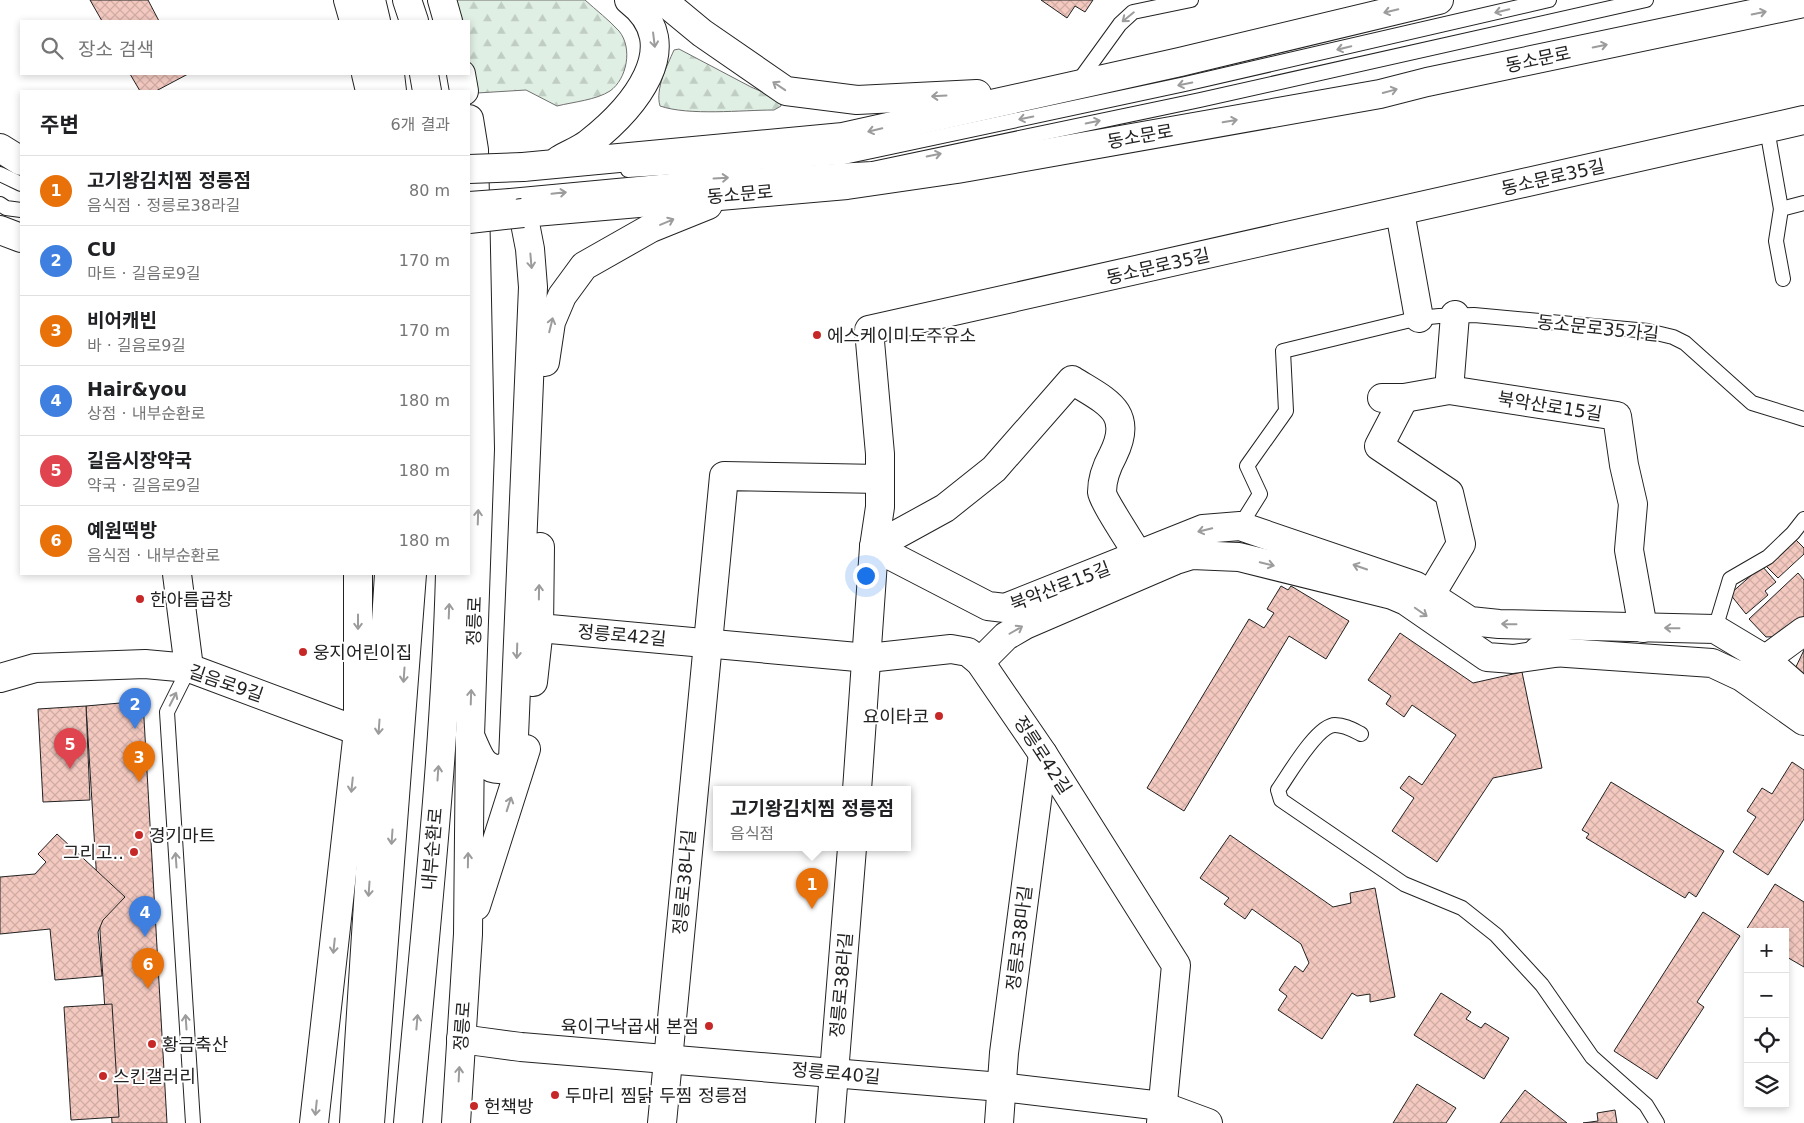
<!DOCTYPE html>
<html lang="ko">
<meta charset="utf-8">
<style>
:root{--surface:#fff;--page:#f6f6f6;--text:#202124;--muted:#757577;--line:#e0e0e0;--accent:#0f766e}
body{margin:0;font-family:"DejaVu Sans","Noto Sans KR",sans-serif;background:var(--page);color:var(--text)}
.controls{position:absolute;right:15px;bottom:15px;display:grid;overflow:hidden;border-radius:0px;box-shadow:0 2px 8px #0003}
.controls button{width:45px;height:45px;display:grid;place-items:center;padding:0;border:0;border-bottom:1px solid var(--line);background:var(--surface);color:var(--text);font:25px sans-serif}
.you{position:absolute;left:865px;top:575px;width:18px;height:18px;margin:-12px;border:4px solid #fff;border-radius:50%;background:#1a73e8;box-shadow:0 0 0 8px #1a73e833}
.badge{display:grid;place-items:center;width:32px;height:32px;border-radius:50%;background:var(--accent);color:#fff;font-size:16px;font-weight:700}
.pin{position:absolute;translate:-50% -41px;filter:drop-shadow(0 1px 2px #0008)}
.pin::after{content:'';position:absolute;top:26px;width:18px;height:15px;background:inherit;clip-path:polygon(0 0,100% 0,50% 100%)}
.popup{position:absolute;left:713px;top:786px;width:198px;height:65px;box-sizing:border-box;display:grid;place-content:center;border-radius:0px;background:var(--surface);filter:drop-shadow(0 1px 4px #0005);font-size:16px;white-space:nowrap;color:var(--muted)}
.popup b{font-size:19px;color:var(--text)}
.popup::after{content:'';position:absolute;left:50%;top:100%;margin-left:-10px;border:10px solid transparent;border-top-color:var(--surface)}
.list{margin:0;padding:0;list-style:none}
h2{display:flex;justify-content:space-between;align-items:center;height:65px;margin:0;padding:0 20px;font-size:21px}
h2 small{font-size:16px;font-weight:400;color:var(--muted)}
.list li{display:grid;grid-template-columns:32px 1fr auto;gap:15px;align-items:center;box-sizing:border-box;height:70px;padding:0 20px;border-top:1px solid var(--line)}
.list b{display:block;font-size:19px;white-space:nowrap}
.list p{margin:0;font-size:16px;white-space:nowrap;color:var(--muted)}
.list em{font-size:16px;font-style:normal;color:var(--muted)}
.icon{flex:none;width:28px;height:28px;fill:none;stroke:currentColor;stroke-width:2;stroke-linecap:round;stroke-linejoin:round}
.map{position:relative;flex:none;width:1804px;height:1123px;overflow:hidden}
.search{position:absolute;background:var(--surface);box-shadow:0 2px 8px #0003;left:20px;top:20px;width:450px;height:55px;display:flex;align-items:center;gap:12px;box-sizing:border-box;padding:0 18px;border-radius:0px;color:var(--muted);font-size:19px}
.panel{position:absolute;background:var(--surface);box-shadow:0 2px 8px #0003;left:20px;top:90px;width:450px;height:485px;border-radius:0px}
.map>svg:first-child{display:block}
</style>
<div class="map">
<svg width="1804" height="1123" viewBox="0 0 1804 1123">
<defs>
<pattern id="forest-firs" width="22" height="20" patternUnits="userSpaceOnUse" patternTransform="scale(1.25)"><rect width="22" height="20" fill="#e0efe3"/><path d="M5 1l3.5 6h-7zM16 11l3.5 6h-7z" fill="#c0cdc2"/></pattern>
<pattern id="building-cross-hatch" width="8" height="8" patternUnits="userSpaceOnUse" patternTransform="scale(1.25)"><rect width="8" height="8" fill="#f3c9c0"/><path d="M0 0l8 8M0 8l8-8" fill="none" stroke="#d0aca5"/></pattern>
</defs>
<rect width="100%" height="100%" fill="#fff"/>
<!-- forest -->
<g fill="url(#forest-firs)" stroke="#6f6f6f">
<path d="M451,0H585C596,10 609,20 619,31C633,48 627,79 610,91C596,100 573,102 557,106L526,90L477,93L469,66V21H457Z"/>
<path d="M679,49L751,87L781,100V106L774,110C742,110 689,116 660,106C655,89 667,66 674,50Z"/>
</g>
<!-- building -->
<g fill="url(#building-cross-hatch)" stroke="#222">
<path d="M90,0H148L159,21H102Z"/>
<path d="M1041,0H1093L1085,12L1075,6L1067,18Z"/>
<path d="M130,74H188L156,91H140Z"/>
<path d="M1793,537L1804,548V554L1778,578L1766,566Z"/>
<path d="M1762,566L1776,582L1765,591L1768,595L1746,614L1730,594Z"/>
<path d="M1798,573L1804,580V621L1788,636L1766,637L1749,619Z"/>
<path d="M1281,586L1288,590L1291,586L1349,621L1326,659L1289,636L1184,811L1147,788L1249,619L1264,628L1274,613L1267,609Z"/>
<path d="M1400,633L1473,683L1522,672L1542,768L1493,778L1437,862L1392,831L1414,798L1400,788L1409,776L1422,785L1456,735L1412,705L1404,717L1386,704L1391,696L1368,680Z"/>
<path d="M1804,650V678L1793,673Z"/>
<path d="M143,701L167,1123H112L86,706Z"/>
<path d="M86,706L90,800L43,802L38,709Z"/>
<path d="M1792,762L1804,770V819L1768,875L1733,852L1756,817L1747,811L1762,788L1772,794Z"/>
<path d="M1611,782L1724,851L1696,897L1689,892L1685,898L1586,838L1589,834L1582,830Z"/>
<path d="M57,834L125,897L103,920L98,932L102,976L55,980L50,929L0,934V877L35,874L46,862L38,854Z"/>
<path d="M1230,835L1333,907L1351,903L1350,893L1375,888L1395,997L1370,1002V994L1357,996L1352,993L1322,1039L1278,1010L1287,996L1279,990L1295,966L1303,972L1309,963L1301,944L1252,909L1245,919L1224,904L1229,898L1200,878Z"/>
<path d="M1775,884L1804,902V967L1785,956V932L1746,930Z"/>
<path d="M1703,912L1740,936L1697,1002L1704,1007L1657,1079L1614,1051Z"/>
<path d="M1441,993L1471,1012L1466,1019L1481,1028L1485,1023L1509,1038L1484,1079L1414,1035Z"/>
<path d="M112,1004L119,1117L71,1120L64,1007Z"/>
<path d="M1417,1084L1456,1108L1446,1123H1393Z"/>
<path d="M1525,1090L1567,1123H1500Z"/>
<path d="M1615,1110L1617,1123H1583L1598,1121L1597,1113Z"/>
</g>
<g fill="none" stroke-linecap="round" stroke-linejoin="round">
<defs>
<g id="lane">
<path d="M1078,82L1120,24L1133,12L1191,0"/>
<path d="M1767,129L1781,209"/>
<path d="M628,170L844,157L1185,84L1549,0"/>
<path d="M0,174L21,184"/>
<path d="M510,196L692,179L872,169L1200,100L1646,0"/>
<path d="M0,204L6,208L21,210"/>
<path d="M1783,279L1776,241L1781,209L1804,203"/>
<path d="M1240,526L1260,494L1247,466L1286,411L1283,351L1419,318L1439,316L1474,315L1648,331L1673,337L1685,343L1752,403L1804,419"/>
<path d="M1715,629L1730,579L1768,557L1793,533L1804,519"/>
<path d="M189,668L167,712L193,1123"/>
<path d="M1361,734C1353,730 1345,725 1335,725C1317,725 1288,776 1278,790L1281,800L1404,884L1462,908L1496,935L1542,985L1592,1057L1646,1105L1657,1123"/>
</g>
<g id="street">
<path d="M1400,212L1419,318"/>
<path d="M1449,390L1617,416L1624,465L1633,504L1629,550L1643,628"/>
<path d="M1382,398H1404L1449,390L1455,315"/>
<path d="M1404,398L1379,446L1449,493L1461,544L1431,594"/>
<path d="M874,547L988,606L1005,608L1203,529L1240,526L1416,586L1470,621L1499,624L1715,629L1765,659L1804,693"/>
<path d="M874,547L945,508L994,469L1072,380C1105,401 1135,411 1113,455C1107,466 1102,478 1102,492C1103,501 1132,544 1138,555"/>
<path d="M177,574L189,668"/>
<path d="M539,628L868,658L951,649L968,652L980,662L1043,754L1176,965L1161,1123"/>
<path d="M1538,651L1712,663L1742,677L1804,721"/>
<path d="M980,662L1006,636L1025,625L1176,560L1192,555L1239,557L1392,595L1406,601L1487,657L1513,659L1555,653"/>
<path d="M1751,670L1804,631"/>
<path d="M0,678L35,668L145,664L189,668L358,731"/>
<path d="M857,790L874,547L880,507V454L869,330L1804,120"/>
<path d="M461,1039L521,1047L1001,1087L1162,1106L1208,1123"/>
<path d="M662,1123L724,476L880,479"/>
<path d="M830,1123L852,848"/>
<path d="M999,1123L1004,1053L1043,754"/>
</g>
<g id="primary">
<path d="M371,0L376,21"/>
<path d="M442,0L448,21"/>
<path d="M662,0L702,33L786,91L857,100L977,94"/>
<path d="M390,74L392,91"/>
<path d="M461,74L464,91"/>
<path d="M0,148L21,161"/>
<path d="M559,160C569,154 580,150 589,143C631,110 689,46 629,0"/>
<path d="M523,167L843,137L1180,62L1439,0"/>
<path d="M0,230L21,238"/>
<path d="M545,362L551,322L562,296L584,266L651,228L708,205"/>
<path d="M533,682L539,628L540,547"/>
<path d="M470,736C479,754 481,771 504,769L513,760L533,287L530,249L523,213L847,185L957,169L1380,94L1427,82L1804,3"/>
<path d="M476,906L526,749"/>
<path d="M314,1123L358,731V574"/>
<path d="M370,1123L412,574"/>
<path d="M456,1123L468,934L470,736L480,449L474,150L469,119"/>
</g>
<g id="highway">
<path d="M348,0L354,21"/>
<path d="M407,0L414,21"/>
<path d="M366,74L370,91"/>
<path d="M424,74L427,91"/>
<path d="M354,1123L389,574"/>
<path d="M408,1123C424,940 445,757 450,574"/>
</g>
</defs>
<!-- lane casing -->
<use href="#lane" stroke="#222" stroke-width="16"/>
<!-- street casing -->
<use href="#street" stroke="#222" stroke-width="30"/>
<!-- primary casing -->
<use href="#primary" stroke="#222" stroke-width="30"/>
<!-- highway casing -->
<use href="#highway" stroke="#222" stroke-width="30"/>
<!-- lane -->
<use href="#lane" stroke="#fff" stroke-width="14"/>
<!-- street -->
<use href="#street" stroke="#fff" stroke-width="28"/>
<!-- primary -->
<use href="#primary" stroke="#fff" stroke-width="28"/>
<!-- highway -->
<use href="#highway" stroke="#fff" stroke-width="28"/>
<defs>
<path id="lane-bridge" d="M469,199L510,196"/>
<g id="primary-bridge">
<path d="M469,169L523,167"/>
<path d="M469,219L523,213"/>
</g>
</defs>
<!-- lane-bridge casing -->
<use href="#lane-bridge" stroke="#222" stroke-width="16" stroke-linecap="butt"/>
<!-- primary-bridge casing -->
<use href="#primary-bridge" stroke="#222" stroke-width="30" stroke-linecap="butt"/>
<!-- lane-bridge -->
<use href="#lane-bridge" stroke="#fff" stroke-width="14"/>
<!-- primary-bridge -->
<use href="#primary-bridge" stroke="#fff" stroke-width="28"/>
</g>
<!-- one-way arrows -->
<defs><path id="oneway-shaft" d="M-6 0H5M1.5-3L5.5 0L1.5 3" fill="none" stroke-width="1.6" stroke-linecap="round" stroke-linejoin="round" transform="scale(1.25)"/></defs>
<g stroke="#9c9c9c">
<use href="#oneway-shaft" transform="translate(1391 11) rotate(167)"/>
<use href="#oneway-shaft" transform="translate(1502 11) rotate(167)"/>
<use href="#oneway-shaft" transform="translate(1759 13) rotate(-12)"/>
<use href="#oneway-shaft" transform="translate(1128 17) rotate(141)"/>
<use href="#oneway-shaft" transform="translate(654 40) rotate(83)"/>
<use href="#oneway-shaft" transform="translate(1600 46) rotate(-12)"/>
<use href="#oneway-shaft" transform="translate(1344 48) rotate(167)"/>
<use href="#oneway-shaft" transform="translate(1185 84) rotate(168)"/>
<use href="#oneway-shaft" transform="translate(779 86) rotate(-146)"/>
<use href="#oneway-shaft" transform="translate(1390 91) rotate(-15)"/>
<use href="#oneway-shaft" transform="translate(939 96) rotate(177)"/>
<use href="#oneway-shaft" transform="translate(1026 118) rotate(168)"/>
<use href="#oneway-shaft" transform="translate(1230 121) rotate(-10)"/>
<use href="#oneway-shaft" transform="translate(1093 122) rotate(-12)"/>
<use href="#oneway-shaft" transform="translate(875 130) rotate(167)"/>
<use href="#oneway-shaft" transform="translate(934 155) rotate(-12)"/>
<use href="#oneway-shaft" transform="translate(721 178) rotate(-3)"/>
<use href="#oneway-shaft" transform="translate(559 193) rotate(-6)"/>
<use href="#oneway-shaft" transform="translate(667 222) rotate(-23)"/>
<use href="#oneway-shaft" transform="translate(531 261) rotate(85)"/>
<use href="#oneway-shaft" transform="translate(551 325) rotate(-76)"/>
<use href="#oneway-shaft" transform="translate(478 517) rotate(-88)"/>
<use href="#oneway-shaft" transform="translate(1205 530) rotate(166)"/>
<use href="#oneway-shaft" transform="translate(1267 564) rotate(14)"/>
<use href="#oneway-shaft" transform="translate(1360 567) rotate(-161)"/>
<use href="#oneway-shaft" transform="translate(539 592) rotate(-89)"/>
<use href="#oneway-shaft" transform="translate(449 611) rotate(-88)"/>
<use href="#oneway-shaft" transform="translate(1421 612) rotate(35)"/>
<use href="#oneway-shaft" transform="translate(358 622) rotate(90)"/>
<use href="#oneway-shaft" transform="translate(1509 624) rotate(-179)"/>
<use href="#oneway-shaft" transform="translate(1672 628) rotate(-179)"/>
<use href="#oneway-shaft" transform="translate(1016 630) rotate(-30)"/>
<use href="#oneway-shaft" transform="translate(517 651) rotate(92)"/>
<use href="#oneway-shaft" transform="translate(404 675) rotate(94)"/>
<use href="#oneway-shaft" transform="translate(471 697) rotate(-88)"/>
<use href="#oneway-shaft" transform="translate(173 699) rotate(-63)"/>
<use href="#oneway-shaft" transform="translate(379 727) rotate(94)"/>
<use href="#oneway-shaft" transform="translate(438 773) rotate(-86)"/>
<use href="#oneway-shaft" transform="translate(352 785) rotate(96)"/>
<use href="#oneway-shaft" transform="translate(509 804) rotate(-72)"/>
<use href="#oneway-shaft" transform="translate(392 837) rotate(94)"/>
<use href="#oneway-shaft" transform="translate(176 860) rotate(-94)"/>
<use href="#oneway-shaft" transform="translate(468 860) rotate(-89)"/>
<use href="#oneway-shaft" transform="translate(369 889) rotate(94)"/>
<use href="#oneway-shaft" transform="translate(334 946) rotate(96)"/>
<use href="#oneway-shaft" transform="translate(186 1022) rotate(-94)"/>
<use href="#oneway-shaft" transform="translate(417 1022) rotate(-85)"/>
<use href="#oneway-shaft" transform="translate(459 1074) rotate(-87)"/>
<use href="#oneway-shaft" transform="translate(316 1108) rotate(96)"/>
</g>
<!-- markers -->
<g fill="#c62828" stroke="#fff" stroke-width="2">
<circle cx="817" cy="335" r="5"/>
<circle cx="140" cy="599" r="5"/>
<circle cx="303" cy="652" r="5"/>
<circle cx="939" cy="716" r="5"/>
<circle cx="139" cy="835" r="5"/>
<circle cx="134" cy="852" r="5"/>
<circle cx="709" cy="1026" r="5"/>
<circle cx="152" cy="1044" r="5"/>
<circle cx="103" cy="1076" r="5"/>
<circle cx="555" cy="1095" r="5"/>
<circle cx="474" cy="1106" r="5"/>
</g>
<g text-anchor="middle" dominant-baseline="central" stroke-width="4" stroke-linejoin="round" paint-order="stroke">
<!-- street labels -->
<g font-size="18" fill="#222" stroke="#fff">
<text transform="translate(1538 59) rotate(-12)">동소문로</text>
<text transform="translate(1140 136) rotate(-10)">동소문로</text>
<text transform="translate(1553 177) rotate(-13)">동소문로35길</text>
<text transform="translate(740 194) rotate(-5)">동소문로</text>
<text transform="translate(1158 266) rotate(-13)">동소문로35길</text>
<text transform="translate(1598 328) rotate(6)">동소문로35가길</text>
<text transform="translate(1550 406) rotate(9)">북악산로15길</text>
<text transform="translate(1060 586) rotate(-21)">북악산로15길</text>
<text transform="translate(474 621) rotate(-88)">정릉로</text>
<text transform="translate(622 635) rotate(5)">정릉로42길</text>
<text transform="translate(226 683) rotate(19)">길음로9길</text>
<text transform="translate(1043 755) rotate(57)">정릉로42길</text>
<text transform="translate(432 849) rotate(-85)">내부순환로</text>
<text transform="translate(684 882) rotate(-85)">정릉로38나길</text>
<text transform="translate(1019 938) rotate(-83)">정릉로38마길</text>
<text transform="translate(841 985) rotate(-85)">정릉로38라길</text>
<text transform="translate(462 1026) rotate(-86)">정릉로</text>
<text transform="translate(836 1073) rotate(5)">정릉로40길</text>
</g>
<!-- poi labels -->
<g font-size="18" fill="#222" stroke="#fff" text-anchor="start">
<text x="827" y="335">에스케이미도주유소</text>
<text x="150" y="599">한아름곱창</text>
<text x="313" y="652">웅지어린이집</text>
<text x="929" y="716" text-anchor="end">요이타코</text>
<text x="149" y="835">경기마트</text>
<text x="124" y="852" text-anchor="end">그리고..</text>
<text x="699" y="1026" text-anchor="end">육이구낙곱새 본점</text>
<text x="162" y="1044">황금축산</text>
<text x="113" y="1076">스킨갤러리</text>
<text x="565" y="1095">두마리 찜닭 두찜 정릉점</text>
<text x="484" y="1106">헌책방</text>
</g>
</g>
</svg>
<div class="controls">
<button>+</button>
<button>−</button>
<button><svg class="icon" aria-label="locate" viewBox="0 0 24 24"><circle cx="12" cy="12" r="6"/><path d="M12 2v4M12 18v4M2 12h4M18 12h4"/></svg></button>
<button><svg class="icon" aria-label="layers" viewBox="0 0 24 24"><path d="M12 4l9 5-9 5-9-5zM3 14l9 5 9-5"/></svg></button>
</div>
<div class="you"></div>
<div class="pin badge" style="left:812px;top:909px;background:#e8710a">1</div>
<div class="popup"><b>고기왕김치찜 정릉점</b>음식점</div>
<div class="pin badge" style="left:135px;top:729px;background:#3f7fe0">2</div>
<div class="pin badge" style="left:139px;top:782px;background:#e8710a">3</div>
<div class="pin badge" style="left:145px;top:937px;background:#3f7fe0">4</div>
<div class="pin badge" style="left:70px;top:769px;background:#e0444e">5</div>
<div class="pin badge" style="left:148px;top:989px;background:#e8710a">6</div>
<div class="search"><svg class="icon" aria-label="search" viewBox="0 0 24 24"><circle cx="10" cy="10" r="6"/><path d="M15 15l6 6"/></svg>장소 검색</div>
<section class="panel">
<h2>주변<small>6개 결과</small></h2>
<ul class="list">
<li><span class="badge" style="background:#e8710a">1</span><div><b>고기왕김치찜 정릉점</b><p>음식점 · 정릉로38라길</p></div><em>80 m</em></li>
<li><span class="badge" style="background:#3f7fe0">2</span><div><b>CU</b><p>마트 · 길음로9길</p></div><em>170 m</em></li>
<li><span class="badge" style="background:#e8710a">3</span><div><b>비어캐빈</b><p>바 · 길음로9길</p></div><em>170 m</em></li>
<li><span class="badge" style="background:#3f7fe0">4</span><div><b>Hair&amp;you</b><p>상점 · 내부순환로</p></div><em>180 m</em></li>
<li><span class="badge" style="background:#e0444e">5</span><div><b>길음시장약국</b><p>약국 · 길음로9길</p></div><em>180 m</em></li>
<li><span class="badge" style="background:#e8710a">6</span><div><b>예원떡방</b><p>음식점 · 내부순환로</p></div><em>180 m</em></li>
</ul>
</section>
</div>
